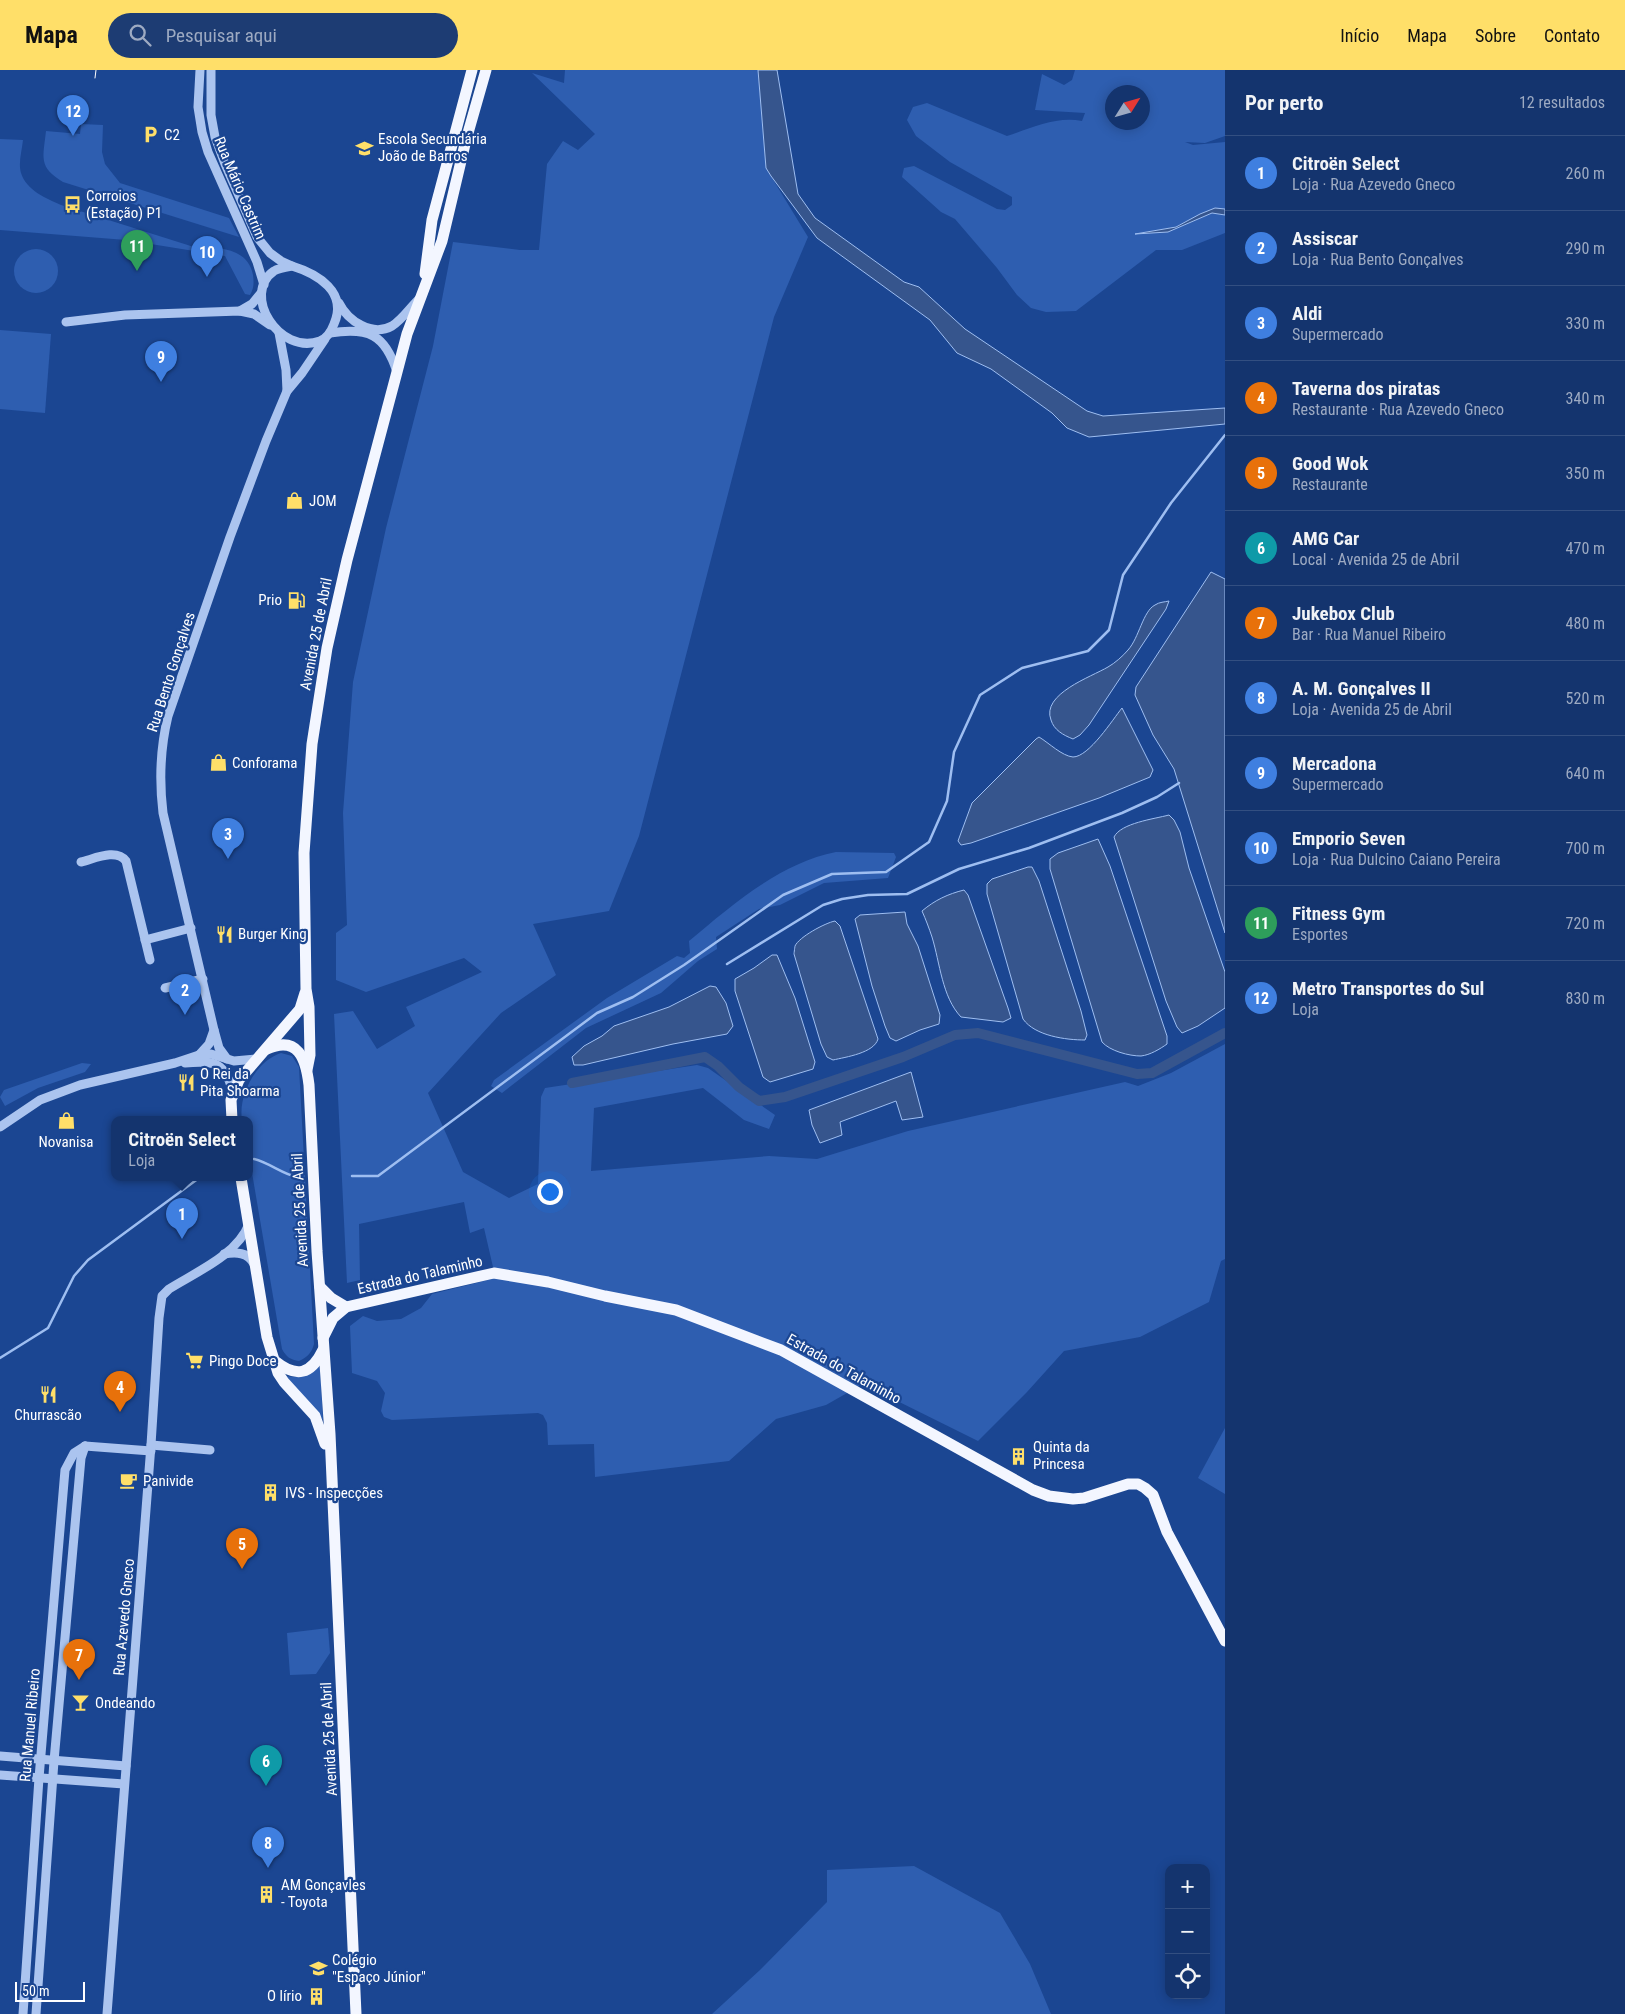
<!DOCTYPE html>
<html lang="pt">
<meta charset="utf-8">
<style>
:root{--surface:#14346e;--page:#1d3c73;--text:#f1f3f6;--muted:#9daac2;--line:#334f81;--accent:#ffdf69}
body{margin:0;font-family:"Roboto Condensed",sans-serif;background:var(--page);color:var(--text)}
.controls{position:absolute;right:15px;bottom:15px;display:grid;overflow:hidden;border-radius:10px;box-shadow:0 2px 12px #0003}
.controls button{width:45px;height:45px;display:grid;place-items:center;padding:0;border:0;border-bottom:1px solid var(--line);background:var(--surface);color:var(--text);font:25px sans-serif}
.compass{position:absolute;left:1105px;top:15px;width:45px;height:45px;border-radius:50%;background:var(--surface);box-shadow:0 2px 12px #0003;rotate:53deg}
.scale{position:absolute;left:15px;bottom:12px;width:70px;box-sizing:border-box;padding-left:5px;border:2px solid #fff;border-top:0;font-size:14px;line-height:18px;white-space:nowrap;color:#fff;-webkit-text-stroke:4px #1b4692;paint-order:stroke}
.you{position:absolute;left:549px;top:1121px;width:18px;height:18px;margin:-12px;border:4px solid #fff;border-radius:50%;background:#1a73e8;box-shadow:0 0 0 8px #1a73e833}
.badge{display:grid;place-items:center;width:32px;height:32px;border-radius:50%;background:var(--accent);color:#fff;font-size:16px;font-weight:700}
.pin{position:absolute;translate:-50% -41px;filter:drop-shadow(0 1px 2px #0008)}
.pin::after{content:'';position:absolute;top:26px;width:18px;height:15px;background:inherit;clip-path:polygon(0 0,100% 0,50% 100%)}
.popup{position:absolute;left:111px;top:1046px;width:142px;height:65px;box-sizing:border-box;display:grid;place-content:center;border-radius:10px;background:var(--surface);filter:drop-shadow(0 1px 4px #0005);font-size:16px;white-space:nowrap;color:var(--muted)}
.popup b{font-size:19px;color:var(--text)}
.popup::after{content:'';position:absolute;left:50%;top:100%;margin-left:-10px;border:10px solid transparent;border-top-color:var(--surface)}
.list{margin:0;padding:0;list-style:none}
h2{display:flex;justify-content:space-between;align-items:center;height:65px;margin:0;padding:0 20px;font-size:21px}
h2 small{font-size:16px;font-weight:400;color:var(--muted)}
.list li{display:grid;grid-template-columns:32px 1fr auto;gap:15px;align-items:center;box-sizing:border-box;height:75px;padding:0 20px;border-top:1px solid var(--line)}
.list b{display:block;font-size:19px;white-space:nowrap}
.list p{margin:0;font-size:16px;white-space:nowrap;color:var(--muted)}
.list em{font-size:16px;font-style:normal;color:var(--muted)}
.icon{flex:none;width:28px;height:28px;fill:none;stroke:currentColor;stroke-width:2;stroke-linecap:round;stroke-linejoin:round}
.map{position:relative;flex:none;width:1225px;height:1944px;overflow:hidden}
header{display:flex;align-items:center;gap:30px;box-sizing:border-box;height:70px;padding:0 25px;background:var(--accent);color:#111}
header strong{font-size:24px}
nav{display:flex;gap:28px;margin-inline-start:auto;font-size:18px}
.search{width:350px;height:45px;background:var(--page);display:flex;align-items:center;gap:12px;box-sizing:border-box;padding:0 18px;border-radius:28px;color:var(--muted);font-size:19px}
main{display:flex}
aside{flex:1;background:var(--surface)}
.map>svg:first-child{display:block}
</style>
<header>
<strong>Mapa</strong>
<div class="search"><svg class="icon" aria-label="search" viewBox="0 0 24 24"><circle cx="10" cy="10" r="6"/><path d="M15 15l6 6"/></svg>Pesquisar aqui</div>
<nav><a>Início</a><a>Mapa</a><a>Sobre</a><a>Contato</a></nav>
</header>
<main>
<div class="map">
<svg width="1225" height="1944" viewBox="0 0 1225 1944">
<rect width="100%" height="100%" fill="#1b4692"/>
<!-- green -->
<g fill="#2e5eb0" fill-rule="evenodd">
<path d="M565,0H758L766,98L808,167L774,247L639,766L609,841L533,854L556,905L501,943L428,1023L463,1102L509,1128L538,1114L541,1027L545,1018L697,995L708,998L775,1045L769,1059L744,1050L703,1018L594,1038L591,1101L769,1086L817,1089L908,1061L1125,1012L1138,1016L1171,1003L1225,974V1189L1221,1191L1209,1232L1140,1267L1064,1281L1027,1322L978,1371L863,1314L826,1335L776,1349L729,1391L595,1407L594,1374L548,1375L547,1353L543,1345L538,1343L392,1350L384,1347L381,1341L385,1323L377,1311L352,1303L350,1256L363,1246L377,1251L401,1249L421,1238L432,1224L492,1209L493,1197L484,1158L470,1163L464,1132L359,1154L360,1210L347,1213L334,944L353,941L377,979L415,956L406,937L482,902L464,888L366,922L336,910V863L347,855L343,743L353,612L386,458L433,276L453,172L520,180H539L547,94L563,71L578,80L595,64L532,3L564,13Z"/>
<path d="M1075,0H1225V66L1205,73L1185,72L1193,75L1225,72V139C1206,137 1194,149 1177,156C1166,160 1153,160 1142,163L1185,155L1212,143L1225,145V163L1182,180H1156L1076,241L1046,242L1031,238L1017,225L997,198L955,149L941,142L902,107L904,98L914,96L997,139L1005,140L1012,135V127L950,92L916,66L907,50L913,37L927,33L1007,66C1032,58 1056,46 1082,51L1085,43L1035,40L1042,4L1064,15L1072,10ZM1112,22H1142V52H1112Z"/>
<path d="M81,54L103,55L102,82L105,94L120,113L229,148L239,167L63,112C38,97 43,88 46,61L80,64Z"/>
<path d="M0,69L23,70C22,80 18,93 21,103C26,120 47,129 61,135L194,177C216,177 248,177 253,205C254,213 254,218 250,225L245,224L225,186L126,170L0,160Z"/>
<circle cx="36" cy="201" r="22"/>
<path d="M0,260L51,264L45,343L0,339Z"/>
<path d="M836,782L894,783L896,787L888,808L824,813L780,835L759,839L716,867L717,879L698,891L661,923L586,958L502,1023L491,1016L494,1010L607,928L677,886L684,888L690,883L689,871C732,835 780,793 836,782Z"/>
<path d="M281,983L292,986L299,997L314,1274C312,1282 308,1287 299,1291C291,1290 286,1287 282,1279L250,1091V1050H242C238,1025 256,991 281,983Z"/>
<path d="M82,993L91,994L85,1002L38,1018L5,1036L0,1027L4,1020Z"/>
<path d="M320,1296L323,1350C312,1334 298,1322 286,1306C300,1309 309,1305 320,1296Z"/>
<path d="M1225,1358V1424L1198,1408Z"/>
<path d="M328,1558L330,1583L316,1604L290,1605L287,1563Z"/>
<path d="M914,1796L1000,1843L1030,1894L1051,1944H712L760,1900L827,1832V1800Z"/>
</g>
<!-- water -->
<g fill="#36558d" stroke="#9ebef1">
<path d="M758,0H777L798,124L815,148L904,212L919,217L965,259L1087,341L1103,346L1225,338V354L1089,367L1067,358L1052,343L991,299L957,283L930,250L817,168L771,106L766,98Z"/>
<path d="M1215,138L1225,139V145L1212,143L1168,162L1135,164L1176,157L1200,144Z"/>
<path d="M1211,502L1225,509V863L1174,699L1153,665L1135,625L1136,617Z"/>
<path d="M1169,531L1166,539L1089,655L1080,665L1073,669C1063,665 1054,660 1051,650C1041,624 1091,607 1108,597C1115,593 1123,586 1128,580C1139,568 1143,541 1155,535C1159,532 1165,532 1169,531Z"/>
<path d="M1122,638L1153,700L1150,707L1099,728L971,773L961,775L958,771L972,733L1036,669L1039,667C1049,673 1062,686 1073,687C1089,687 1113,649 1122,638Z"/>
<path d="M1169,745L1174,750L1180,762L1189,798L1225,902V938L1198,956L1182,963L1177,957L1166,931L1114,767C1121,753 1154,749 1169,745Z"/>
<path d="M1098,769L1110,796L1167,966V974C1160,979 1150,985 1141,986C1129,986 1110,981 1102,972L1050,799V789L1058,783Z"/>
<path d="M1028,797H1032L1039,811L1081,941L1087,965L1085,970C1066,970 1035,966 1023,949L987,824V814L992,809Z"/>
<path d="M964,820L968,825L1008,938L1011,948L1003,952L961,947C942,927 940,893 932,867C929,858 926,850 922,841C935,830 948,824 964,820Z"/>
<path d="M905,842L907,854L918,876L940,945L939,954L920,960L896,971L890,968L885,956L872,916L855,849L860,845Z"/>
<path d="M835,851L840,856L843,865L878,969C874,983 846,987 833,990L827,987L821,974L794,884C794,883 795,876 795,876C799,867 825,853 835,851Z"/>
<path d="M772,885H777L795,928L815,992L813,999L770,1012L763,1007L735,921V909L754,898Z"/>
<path d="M710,916L716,917L726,933L733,956L727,964L673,974L583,995H574L572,987L584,976L602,966L614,956L669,937Z"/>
<path d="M911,1002L923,1047L902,1050L896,1031L840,1052L842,1065L820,1073L812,1055L809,1040Z"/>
</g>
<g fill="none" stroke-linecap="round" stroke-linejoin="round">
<!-- stream -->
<g stroke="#9ebef1" stroke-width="2.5">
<path d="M727,894L823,835L842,829L868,825L907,824L959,799L1029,778L1122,743L1157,727L1179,713"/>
<path d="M254,1089C270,1093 282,1104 297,1107"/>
<path d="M352,1106H378L597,943L633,927L684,895L783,825L832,804L886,802L929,772L947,731L954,682L980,625L1022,598L1088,581L1109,560L1123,505L1171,433L1225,365"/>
<path d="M0,1288L48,1258L74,1206L88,1190L199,1108"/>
</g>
<!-- canal -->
<path stroke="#36558d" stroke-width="10" d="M572,1013L705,987L718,996L739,1017L759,1031L785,1027L903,987L955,965L978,963L1137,1004L1152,1003L1225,963"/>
<!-- minor -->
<g stroke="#abc4ef" stroke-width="9">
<path d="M200,0L198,37L202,62L208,82L257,192L264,215"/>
<path d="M211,0V45L215,67L225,94L257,167L270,183L281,191L292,196"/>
<path d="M292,196C318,204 348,222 334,254C331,262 327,268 320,271C279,286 241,224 274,201C279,198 286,197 292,196Z"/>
<path d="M339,233C348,251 372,267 392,256C403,249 411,236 420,228"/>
<path d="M240,241L252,234L261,223"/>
<path d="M66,252L125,245L240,241L254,244L270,255"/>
<path d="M279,263L286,300L287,321"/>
<path d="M330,263C368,257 385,264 397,302"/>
<path d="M81,792C94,789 116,778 126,791L150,890"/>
<path d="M145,870L191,858"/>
<path d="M165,918L203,909"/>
<path d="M214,960L163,743C159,710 160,679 168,646L230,467L266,371L287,321L302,303L325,269"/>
<path d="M199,985L209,974L214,960L219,978L227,989"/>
<path d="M185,993C215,990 226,992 233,1024"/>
<path d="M0,1057L40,1030L80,1015L175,993L199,985L211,984L234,991L256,989"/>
<path d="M224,1184C236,1182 248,1182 254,1194"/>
<path d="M151,1375L210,1380"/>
<path d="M85,1376L151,1381"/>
<path d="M0,1686L126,1696"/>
<path d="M0,1705L124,1714"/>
<path d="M23,1944L39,1708L65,1400L74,1383L85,1376"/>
<path d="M36,1944L54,1691L81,1388L85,1376"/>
<path d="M107,1944L151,1375L159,1248L162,1226L169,1219C196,1202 237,1185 249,1154"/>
</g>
<!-- major -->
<g stroke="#f3f6ff" stroke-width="11">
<path d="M425,204L432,150L472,0"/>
<path d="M267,979C298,965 306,989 309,1015L317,1181L330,1364L356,1944"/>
<path d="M307,1000L310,985L309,937L306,919L304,783L312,674L327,578L347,490L397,302L407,264L442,171L466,70L486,0"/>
<path d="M232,1050L231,1030L239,1010L300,939L305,923"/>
<path d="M241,1108L267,1267L278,1303L284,1312L315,1346L325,1374"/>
<path d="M320,1217L331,1228L346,1237"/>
<path d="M323,1268L333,1248L346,1237L494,1203L548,1212L605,1226L676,1240L781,1280L1033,1420L1049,1426L1073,1429L1084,1428L1128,1414H1138L1145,1418L1153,1425L1167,1462L1225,1571"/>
<path d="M275,1291C296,1308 311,1305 323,1280"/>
</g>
<!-- tram -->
<path stroke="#fff" stroke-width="1" d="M95,8L96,0"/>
</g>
<!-- icons -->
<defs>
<symbol id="parking-bare" viewBox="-9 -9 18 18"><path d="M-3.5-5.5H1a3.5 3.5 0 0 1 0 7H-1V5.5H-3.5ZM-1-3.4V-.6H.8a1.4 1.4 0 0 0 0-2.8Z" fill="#ffdf69" stroke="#1b4692" stroke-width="2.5" paint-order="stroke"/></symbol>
<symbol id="school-bare" viewBox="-9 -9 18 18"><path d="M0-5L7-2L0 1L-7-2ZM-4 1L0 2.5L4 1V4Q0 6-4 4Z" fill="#ffdf69" stroke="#1b4692" stroke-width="2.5" paint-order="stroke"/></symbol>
<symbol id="bus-bare" viewBox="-9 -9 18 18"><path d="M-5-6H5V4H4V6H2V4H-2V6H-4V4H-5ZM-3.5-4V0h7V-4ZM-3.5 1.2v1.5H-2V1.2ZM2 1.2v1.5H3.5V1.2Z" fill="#ffdf69" stroke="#1b4692" stroke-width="2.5" paint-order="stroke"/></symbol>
<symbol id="shop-bare" viewBox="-9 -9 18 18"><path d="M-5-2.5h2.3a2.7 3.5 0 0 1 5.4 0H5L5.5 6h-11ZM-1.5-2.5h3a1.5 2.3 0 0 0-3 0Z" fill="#ffdf69" stroke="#1b4692" stroke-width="2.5" paint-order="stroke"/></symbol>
<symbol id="fuel-bare" viewBox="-9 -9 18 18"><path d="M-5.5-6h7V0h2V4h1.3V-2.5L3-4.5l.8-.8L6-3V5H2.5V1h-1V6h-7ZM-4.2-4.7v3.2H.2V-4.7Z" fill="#ffdf69" stroke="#1b4692" stroke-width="2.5" paint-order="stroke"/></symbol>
<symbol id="restaurant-bare" viewBox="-9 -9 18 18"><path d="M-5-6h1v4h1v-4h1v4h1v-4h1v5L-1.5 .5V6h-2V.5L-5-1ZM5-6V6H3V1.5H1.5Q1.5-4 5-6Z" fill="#ffdf69" stroke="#1b4692" stroke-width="2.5" paint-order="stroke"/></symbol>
<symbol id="supermarket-bare" viewBox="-9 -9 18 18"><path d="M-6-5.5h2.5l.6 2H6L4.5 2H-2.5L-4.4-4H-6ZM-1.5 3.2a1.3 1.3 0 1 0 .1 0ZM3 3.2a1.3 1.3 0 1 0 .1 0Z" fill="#ffdf69" stroke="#1b4692" stroke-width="2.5" paint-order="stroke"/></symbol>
<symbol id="building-bare" viewBox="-9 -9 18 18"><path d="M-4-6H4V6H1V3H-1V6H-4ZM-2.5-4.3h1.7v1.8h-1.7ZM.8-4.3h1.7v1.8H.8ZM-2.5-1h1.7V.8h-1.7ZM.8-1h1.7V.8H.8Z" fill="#ffdf69" stroke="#1b4692" stroke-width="2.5" paint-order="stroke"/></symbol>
<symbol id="cafe-bare" viewBox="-9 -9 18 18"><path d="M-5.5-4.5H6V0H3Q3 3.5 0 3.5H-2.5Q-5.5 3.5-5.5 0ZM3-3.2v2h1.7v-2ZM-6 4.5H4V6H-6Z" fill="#ffdf69" stroke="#1b4692" stroke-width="2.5" paint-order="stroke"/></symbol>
<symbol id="bar-bare" viewBox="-9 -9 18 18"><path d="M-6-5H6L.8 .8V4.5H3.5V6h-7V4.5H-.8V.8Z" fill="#ffdf69" stroke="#1b4692" stroke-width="2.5" paint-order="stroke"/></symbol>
</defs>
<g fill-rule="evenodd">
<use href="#parking-bare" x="138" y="52" width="25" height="25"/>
<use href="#school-bare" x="352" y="66" width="25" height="25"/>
<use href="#bus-bare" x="60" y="122" width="25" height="25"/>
<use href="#shop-bare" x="282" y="418" width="25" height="25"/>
<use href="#fuel-bare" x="284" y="518" width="25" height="25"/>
<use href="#shop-bare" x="206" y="680" width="25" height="25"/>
<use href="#restaurant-bare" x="212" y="852" width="25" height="25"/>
<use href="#restaurant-bare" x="174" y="1000" width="25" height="25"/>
<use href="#shop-bare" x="54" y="1038" width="25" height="25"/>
<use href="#supermarket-bare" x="182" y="1278" width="25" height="25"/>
<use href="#restaurant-bare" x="36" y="1312" width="25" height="25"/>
<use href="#building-bare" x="1006" y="1374" width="25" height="25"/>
<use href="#cafe-bare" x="116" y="1398" width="25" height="25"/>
<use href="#building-bare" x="258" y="1410" width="25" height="25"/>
<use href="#bar-bare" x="68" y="1620" width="25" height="25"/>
<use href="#building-bare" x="254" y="1812" width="25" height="25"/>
<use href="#school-bare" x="306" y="1886" width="25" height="25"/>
<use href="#building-bare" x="304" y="1914" width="25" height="25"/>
</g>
<g text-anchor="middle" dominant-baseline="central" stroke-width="4.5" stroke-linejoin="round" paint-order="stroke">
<!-- poi labels -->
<g font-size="15" fill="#fff" stroke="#1b4692" text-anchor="start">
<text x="164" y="65">C2</text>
<text x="378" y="69">Escola Secundária<tspan x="378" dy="17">João de Barros</tspan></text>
<text x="86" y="126">Corroios<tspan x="86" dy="17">(Estação) P1</tspan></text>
<text x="309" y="431">JOM</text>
<text x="282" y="530" text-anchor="end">Prio</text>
<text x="232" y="693">Conforama</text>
<text x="238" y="864">Burger King</text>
<text x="200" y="1004">O Rei da<tspan x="200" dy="17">Pita Shoarma</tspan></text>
<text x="66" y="1072" text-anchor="middle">Novanisa</text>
<text x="209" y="1291">Pingo Doce</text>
<text x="48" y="1345" text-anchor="middle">Churrascão</text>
<text x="1033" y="1377">Quinta da<tspan x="1033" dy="17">Princesa</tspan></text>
<text x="143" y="1411">Panivide</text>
<text x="285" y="1423">IVS - Inspecções</text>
<text x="95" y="1633">Ondeando</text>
<text x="281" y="1815">AM Gonçavles<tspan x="281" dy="17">- Toyota</tspan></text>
<text x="332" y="1890">Colégio<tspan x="332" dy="17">"Espaço Júnior"</tspan></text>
<text x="302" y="1926" text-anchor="end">O lírio</text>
</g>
<!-- street labels -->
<g font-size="15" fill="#fff" stroke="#1b4692">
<text transform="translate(240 118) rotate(67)">Rua Mário Castrim</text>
<text transform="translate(316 564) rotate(-79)">Avenida 25 de Abril</text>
<text transform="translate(171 602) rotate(-72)">Rua Bento Gonçalves</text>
<text transform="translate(300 1140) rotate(-93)">Avenida 25 de Abril</text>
<text transform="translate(420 1205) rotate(-13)">Estrada do Talaminho</text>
<text transform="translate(844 1299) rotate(29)">Estrada do Talaminho</text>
<text transform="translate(124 1547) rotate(-85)">Rua Azevedo Gneco</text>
<text transform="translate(30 1655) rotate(-85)">Rua Manuel Ribeiro</text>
<text transform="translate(329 1669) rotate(-93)">Avenida 25 de Abril</text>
</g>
</g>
</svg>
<div class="controls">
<button>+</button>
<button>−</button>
<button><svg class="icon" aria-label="locate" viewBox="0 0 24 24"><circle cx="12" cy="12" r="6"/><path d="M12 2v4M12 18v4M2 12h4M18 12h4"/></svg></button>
</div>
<svg class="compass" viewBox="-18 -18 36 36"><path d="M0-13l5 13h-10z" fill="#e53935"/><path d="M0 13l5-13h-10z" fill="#9daac2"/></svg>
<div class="scale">50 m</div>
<div class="you"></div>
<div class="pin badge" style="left:182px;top:1169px;background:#3f7fe0">1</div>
<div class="popup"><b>Citroën Select</b>Loja</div>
<div class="pin badge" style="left:185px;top:945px;background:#3f7fe0">2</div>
<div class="pin badge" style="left:228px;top:789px;background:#3f7fe0">3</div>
<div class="pin badge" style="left:120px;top:1342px;background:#e8710a">4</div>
<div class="pin badge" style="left:242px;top:1499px;background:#e8710a">5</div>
<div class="pin badge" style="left:266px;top:1716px;background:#0f9aa8">6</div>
<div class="pin badge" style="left:79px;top:1610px;background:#e8710a">7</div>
<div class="pin badge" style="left:268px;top:1798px;background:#3f7fe0">8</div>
<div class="pin badge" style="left:161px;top:312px;background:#3f7fe0">9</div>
<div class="pin badge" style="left:207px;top:207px;background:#3f7fe0">10</div>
<div class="pin badge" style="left:137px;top:201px;background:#2e9e5b">11</div>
<div class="pin badge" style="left:73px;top:66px;background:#3f7fe0">12</div>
</div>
<aside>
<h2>Por perto<small>12 resultados</small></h2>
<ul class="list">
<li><span class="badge" style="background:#3f7fe0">1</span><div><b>Citroën Select</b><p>Loja · Rua Azevedo Gneco</p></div><em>260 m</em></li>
<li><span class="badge" style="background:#3f7fe0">2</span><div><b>Assiscar</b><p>Loja · Rua Bento Gonçalves</p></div><em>290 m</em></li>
<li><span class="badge" style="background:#3f7fe0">3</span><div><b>Aldi</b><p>Supermercado</p></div><em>330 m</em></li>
<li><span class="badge" style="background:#e8710a">4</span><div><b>Taverna dos piratas</b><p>Restaurante · Rua Azevedo Gneco</p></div><em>340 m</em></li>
<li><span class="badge" style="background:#e8710a">5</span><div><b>Good Wok</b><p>Restaurante</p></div><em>350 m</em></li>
<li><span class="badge" style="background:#0f9aa8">6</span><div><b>AMG Car</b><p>Local · Avenida 25 de Abril</p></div><em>470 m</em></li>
<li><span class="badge" style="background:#e8710a">7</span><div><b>Jukebox Club</b><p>Bar · Rua Manuel Ribeiro</p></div><em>480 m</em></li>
<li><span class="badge" style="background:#3f7fe0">8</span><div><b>A. M. Gonçalves II</b><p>Loja · Avenida 25 de Abril</p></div><em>520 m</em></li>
<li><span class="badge" style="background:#3f7fe0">9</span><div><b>Mercadona</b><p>Supermercado</p></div><em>640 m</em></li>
<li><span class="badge" style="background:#3f7fe0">10</span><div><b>Emporio Seven</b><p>Loja · Rua Dulcino Caiano Pereira</p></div><em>700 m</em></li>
<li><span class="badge" style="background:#2e9e5b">11</span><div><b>Fitness Gym</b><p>Esportes</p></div><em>720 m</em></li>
<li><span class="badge" style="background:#3f7fe0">12</span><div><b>Metro Transportes do Sul</b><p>Loja</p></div><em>830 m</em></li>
</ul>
</aside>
</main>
